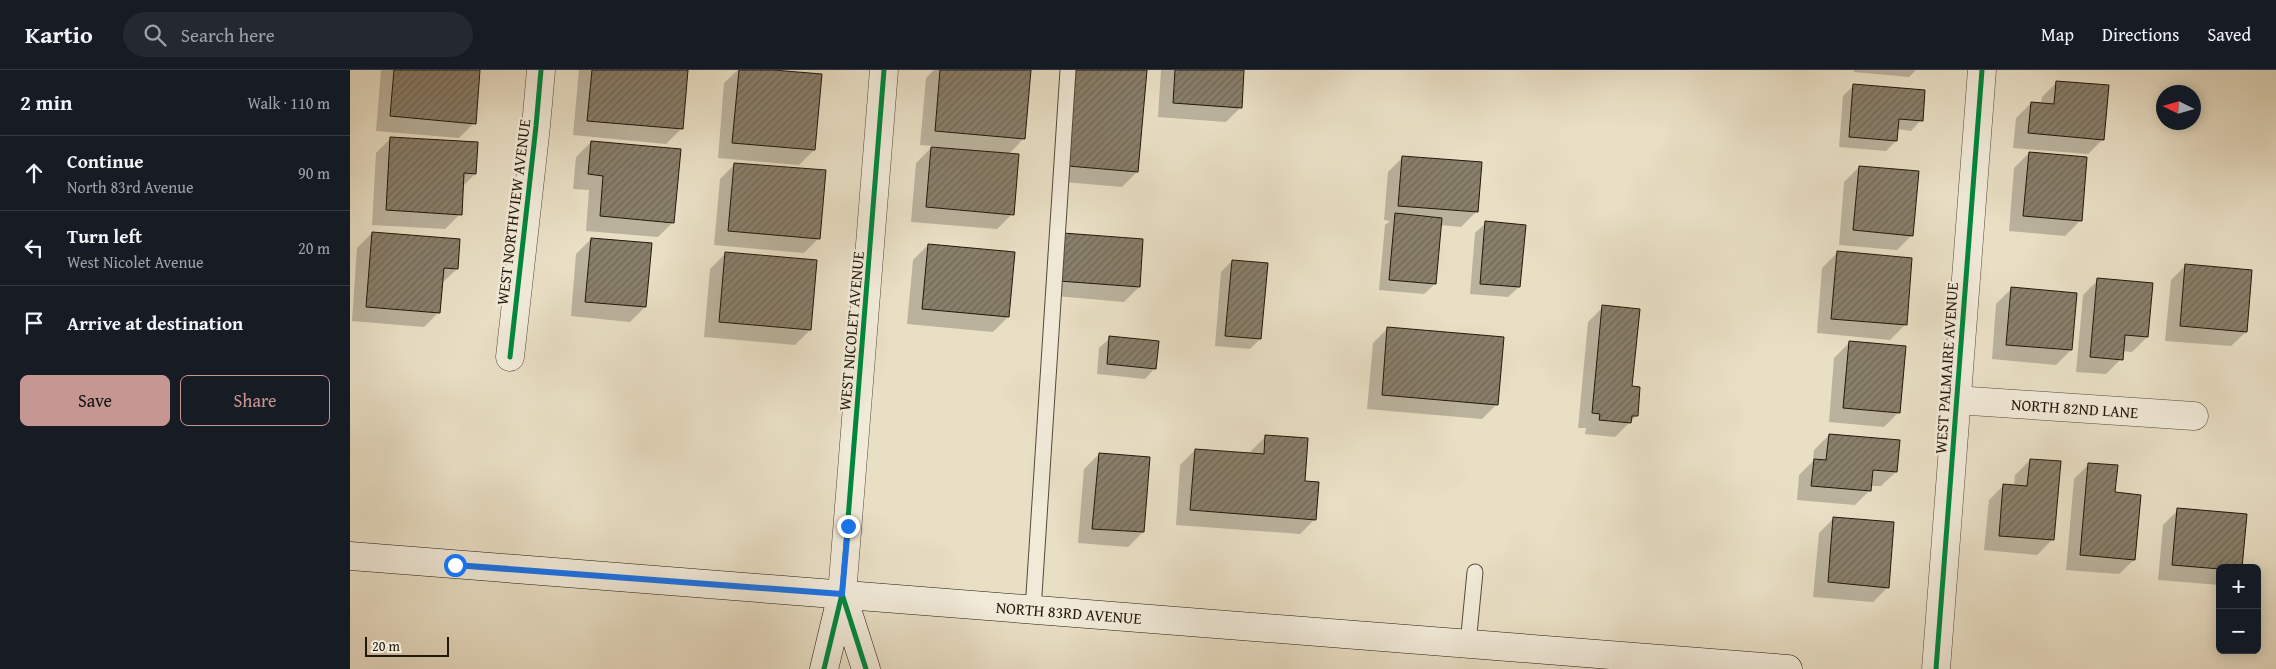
<!DOCTYPE html>
<meta charset="utf-8">
<style>
:root{--surface:#171b24;--page:#242831;--text:#f1f3f6;--muted:#9ea1a6;--line:#363941;--accent:#c59692}
body{margin:0;font-family:"Gentium Book Plus",serif;background:var(--page);color:var(--text)}
.controls{position:absolute;right:15px;bottom:15px;display:grid;overflow:hidden;border-radius:8px;box-shadow:0 2px 12px #0003}
.controls button{width:45px;height:45px;display:grid;place-items:center;padding:0;border:0;border-bottom:1px solid var(--line);background:var(--surface);color:var(--text);font:25px sans-serif}
.compass{position:absolute;left:1806px;top:15px;width:45px;height:45px;border-radius:50%;background:var(--surface);box-shadow:0 2px 12px #0003;rotate:275deg}
.scale{position:absolute;left:15px;bottom:12px;width:84px;box-sizing:border-box;padding-left:5px;border:2px solid #22170a;border-top:0;font-size:14px;line-height:18px;white-space:nowrap;color:#22170a;-webkit-text-stroke:4px #f1ead9;paint-order:stroke}
.stop{position:absolute;width:15px;height:15px;margin:-11px;border:4px solid #1a73e8;border-radius:50%;background:#fff}
.stop.end{background:#1a73e8;border-color:#fff;box-shadow:0 1px 5px #0008}
.list{margin:0;padding:0;list-style:none}
h2{display:flex;justify-content:space-between;align-items:center;height:65px;margin:0;padding:0 20px;font-size:21px}
h2 small{font-size:16px;font-weight:400;color:var(--muted)}
.list li{display:grid;grid-template-columns:32px 1fr auto;gap:15px;align-items:center;box-sizing:border-box;height:75px;padding:0 20px;border-top:1px solid var(--line)}
.list b{display:block;font-size:19px;white-space:nowrap}
.list p{margin:0;font-size:16px;white-space:nowrap;color:var(--muted)}
.list em{font-size:16px;font-style:normal;color:var(--muted)}
.actions{display:flex;gap:10px;padding:15px 20px}
.actions a{flex:1;padding:11px 0;border:1px solid var(--accent);border-radius:8px;text-align:center;font-size:18px;color:var(--accent)}
.actions .main{background:var(--accent);color:#111}
.icon{flex:none;width:28px;height:28px;fill:none;stroke:currentColor;stroke-width:2;stroke-linecap:round;stroke-linejoin:round}
.map{position:relative;flex:none;width:1926px;height:599px;overflow:hidden}
header{display:flex;align-items:center;gap:30px;box-sizing:border-box;height:70px;padding:0 25px;background:var(--surface);border-bottom:1px solid var(--line)}
header strong{font-size:24px}
nav{display:flex;gap:28px;margin-inline-start:auto;font-size:18px}
.search{width:350px;height:45px;background:var(--page);display:flex;align-items:center;gap:12px;box-sizing:border-box;padding:0 18px;border-radius:28px;color:var(--muted);font-size:19px}
main{display:flex}
aside{flex:1;background:var(--surface)}
.map>svg:first-child{display:block}
</style>
<header>
<strong>Kartio</strong>
<div class="search"><svg class="icon" aria-label="search" viewBox="0 0 24 24"><circle cx="10" cy="10" r="6"/><path d="M15 15l6 6"/></svg>Search here</div>
<nav><a>Map</a><a>Directions</a><a>Saved</a></nav>
</header>
<main>
<aside>
<h2>2 min<small>Walk · 110 m</small></h2>
<ul class="list">
<li><svg class="icon" aria-label="ahead" viewBox="0 0 24 24"><path d="M12 20V5M6 11l6-6 6 6"/></svg><div><b>Continue</b><p>North 83rd Avenue</p></div><em>90 m</em></li>
<li><svg class="icon" aria-label="left" viewBox="0 0 24 24"><path d="M17 20v-9H6M10 6l-5 5 5 5"/></svg><div><b>Turn left</b><p>West Nicolet Avenue</p></div><em>20 m</em></li>
<li><svg class="icon" aria-label="arrive" viewBox="0 0 24 24"><path d="M6 21V4h12l-3 4 3 4H6"/></svg><div><b>Arrive at destination</b></div></li>
</ul>
<div class="actions"><a class="main">Save</a><a>Share</a></div>
</aside>
<div class="map">
<svg width="1926" height="599" viewBox="0 0 1926 599">
<defs>
<pattern id="building-hatch" width="6" height="6" patternUnits="userSpaceOnUse" patternTransform="scale(1.25)"><rect width="6" height="6" fill="#897f6b"/><path d="M-1 1l2-2M0 6l6-6M5 7l2-2" fill="none" stroke="#706756"/></pattern>
</defs>
<rect width="100%" height="100%" fill="#e9dfc5"/>
<filter id="stains"><feTurbulence type="fractalNoise" baseFrequency=".004" numOctaves="4"/><feColorMatrix values="0 0 0 0 .2 0 0 0 0 .09 0 0 0 0 .02 0 0 0 .5 -.17"/></filter>
<radialGradient id="worn" r=".72"><stop offset=".6" stop-color="#630" stop-opacity="0"/><stop offset="1" stop-color="#630" stop-opacity=".3"/></radialGradient>
<!-- shadow -->
<g fill="#0003">
<path d="M31,0H129L124,53L109,68L26,61Z"/>
<path d="M229,0H337L331,59L316,74L223,65Z"/>
<path d="M388,0H409L464,80L449,95L368,88L374,13Z"/>
<path d="M584,0H672L674,68L658,85L662,144L647,159L561,152L566,93L583,76L570,75L576,8Z"/>
<path d="M713,0H796L787,102L772,117L703,111Z"/>
<path d="M811,0H893L891,37L876,52L808,47Z"/>
<path d="M1504,0H1566L1559,7L1504,2Z"/>
<path d="M1707,12L1753,69L1738,84L1663,78L1666,48L1681,33L1691,34L1692,27Z"/>
<path d="M1504,15L1571,50L1561,61L1547,59L1546,71L1536,81L1489,77L1493,26Z"/>
<path d="M41,68L125,104L112,117L110,144L95,159L22,155L26,83Z"/>
<path d="M241,72L323,152L308,167L236,161L239,120L223,119L226,87Z"/>
<path d="M1679,83L1730,151L1715,166L1659,161L1664,98Z"/>
<path d="M1053,87L1131,94L1126,142L1111,157L1090,155L1085,214L1074,224L1029,220L1035,155L1040,151L1034,150L1038,102Z"/>
<path d="M385,94L469,168L454,183L364,175L370,109Z"/>
<path d="M1509,97L1562,165L1547,180L1489,175L1494,112Z"/>
<path d="M1136,153L1169,217L1158,227L1120,224L1125,163Z"/>
<path d="M22,163L107,199L91,214L89,242L74,257L2,251L7,178Z"/>
<path d="M713,164L789,217L774,232L695,225L698,179Z"/>
<path d="M241,169L295,237L280,252L221,246L226,184Z"/>
<path d="M578,175L658,247L643,262L557,254L563,190Z"/>
<path d="M1487,183L1555,255L1540,270L1467,263L1472,198Z"/>
<path d="M375,184L460,260L445,275L354,267L360,199Z"/>
<path d="M882,191L910,269L900,279L865,276L871,202Z"/>
<path d="M1836,195L1896,262L1881,276L1815,271L1821,210Z"/>
<path d="M1748,210L1797,267L1782,282L1772,281L1771,289L1756,304L1726,302L1733,225Z"/>
<path d="M1661,219L1721,280L1706,295L1642,289L1646,234Z"/>
<path d="M1253,237L1280,318L1287,345L1265,367L1235,364L1236,358H1228L1238,252Z"/>
<path d="M1038,258L1147,334L1132,349L1017,339L1023,273Z"/>
<path d="M760,268L805,298L795,309L747,304L749,278Z"/>
<path d="M1499,273L1549,342L1534,357L1479,352L1484,288Z"/>
<path d="M1479,365L1546,402L1531,416H1520V420L1505,435L1447,430L1449,405L1463,391L1464,380Z"/>
<path d="M916,366L953,412L965,449L950,464L826,455L830,395L845,380L900,384L901,381Z"/>
<path d="M749,384L793,462L778,477L728,473L734,399Z"/>
<path d="M1680,390L1709,393L1702,470L1687,485L1634,480L1639,430L1654,415L1664,416L1665,405Z"/>
<path d="M1739,394L1764,423L1784,490L1769,504L1716,500L1724,409Z"/>
<path d="M1828,440L1870,498V515L1808,510L1813,455Z"/>
<path d="M1484,448L1538,517L1523,532L1463,527L1469,463Z"/>
<path d="M1878,580H1893L1891,582Z"/>
</g>
<!-- building -->
<g fill="url(#building-hatch)" stroke="#22170a">
<path d="M44,0H130L126,54L40,46Z"/>
<path d="M242,0H338L333,59L237,51Z"/>
<path d="M389,0H423L472,4L465,80L382,73Z"/>
<path d="M590,0H681L675,69L585,61Z"/>
<path d="M726,0H797L788,102L718,96Z"/>
<path d="M825,0H894L892,38L823,33Z"/>
<path d="M1706,11L1759,15L1754,70L1678,63L1681,32L1704,34Z"/>
<path d="M1503,14L1575,20L1573,51L1549,49L1547,71L1499,67Z"/>
<path d="M40,67L128,72L126,104L114,103L112,145L36,140Z"/>
<path d="M241,71L331,79L324,153L250,146L253,106L238,104Z"/>
<path d="M581,77L669,84L664,145L576,137Z"/>
<path d="M1679,82L1737,87L1732,151L1673,146Z"/>
<path d="M1052,86L1132,92L1128,142L1048,136Z"/>
<path d="M384,93L476,100L470,169L378,161Z"/>
<path d="M1509,96L1569,101L1563,166L1503,160Z"/>
<path d="M1045,143L1092,148L1086,214L1039,210Z"/>
<path d="M1135,151L1176,155L1170,217L1130,214Z"/>
<path d="M22,162L110,169L108,199L94,198L90,243L16,237Z"/>
<path d="M713,163L793,169L790,217L709,211Z"/>
<path d="M241,168L302,173L296,237L235,232Z"/>
<path d="M578,174L665,182L659,247L572,239Z"/>
<path d="M1487,181L1562,188L1557,255L1481,249Z"/>
<path d="M375,182L467,190L461,260L369,252Z"/>
<path d="M882,190L918,193L911,269L875,266Z"/>
<path d="M1835,194L1902,200L1897,262L1830,256Z"/>
<path d="M1747,208L1803,213L1798,267L1775,265L1773,290L1740,287Z"/>
<path d="M1661,217L1727,223L1722,280L1656,275Z"/>
<path d="M1252,235L1290,239L1282,316L1290,317L1288,346H1282L1281,353L1249,350L1250,344L1242,343Z"/>
<path d="M1037,257L1154,267L1148,335L1032,325Z"/>
<path d="M759,266L809,271L806,299L757,294Z"/>
<path d="M1499,271L1556,276L1550,343L1493,338Z"/>
<path d="M1479,364L1550,370L1547,402L1523,400L1521,421L1461,416L1464,389L1476,390Z"/>
<path d="M915,365L958,368L955,411L969,412L966,450L840,440L845,379L914,384Z"/>
<path d="M749,383L800,387L794,462L742,459Z"/>
<path d="M1680,389L1711,391L1704,470L1649,466L1653,414L1677,416Z"/>
<path d="M1738,393L1768,395L1765,422L1791,425L1785,490L1730,485Z"/>
<path d="M1827,438L1897,444L1892,498L1870,499L1822,495Z"/>
<path d="M1483,447L1544,452L1539,518L1478,512Z"/>
</g>
<g fill="none" stroke-linecap="round" stroke-linejoin="round">
<defs>
<g id="lane">
<path d="M683,540L718,0"/>
<path d="M1118,574L1125,502"/>
</g>
<g id="street">
<path d="M160,287L186,56L191,0"/>
<path id="s1" d="M1605,330L1844,346"/>
<path d="M492,524L534,0"/>
<path d="M1586,599L1632,0"/>
</g>
<g id="secondary">
<path id="s2" d="M0,486L1438,599"/>
<path d="M492,524L516,599"/>
<path d="M474,599L492,524"/>
</g>
</defs>
<!-- lane casing -->
<use href="#lane" stroke="#544939" stroke-width="17"/>
<!-- street casing -->
<use href="#street" stroke="#544939" stroke-width="29"/>
<!-- secondary casing -->
<use href="#secondary" stroke="#22170a" stroke-width="29"/>
<!-- lane -->
<use href="#lane" stroke="#f1ead9" stroke-width="15"/>
<!-- street -->
<use href="#street" stroke="#f1ead9" stroke-width="28"/>
<!-- secondary -->
<use href="#secondary" stroke="#f1ead9" stroke-width="28"/>
<defs>
<g id="cycleway">
<path d="M160,287L186,56L191,0"/>
<path d="M492,524L516,599"/>
<path d="M474,599L492,524L534,0"/>
<path d="M1586,599L1632,0"/>
</g>
</defs>
<!-- cycleway casing -->
<use href="#cycleway" stroke="#f1ead9" stroke-width="8"/>
<!-- cycleway -->
<use href="#cycleway" stroke="#00873e" stroke-width="5"/>
</g>
<g fill="none" stroke-linecap="round" stroke-linejoin="round">
<!-- route -->
<path stroke="#1a73e8" stroke-width="6" d="M105,495L492,524L498,456"/>
</g>
<g text-anchor="middle" dominant-baseline="central" stroke-width="5" stroke-linejoin="round" paint-order="stroke">
<!-- street labels -->
<g font-size="16" fill="#22170a" stroke="#f1ead9">
<text transform="translate(163 142) rotate(-83)">WEST NORTHVIEW AVENUE</text>
<text transform="translate(501 261) rotate(-85)">WEST NICOLET AVENUE</text>
<text transform="translate(1596 298) rotate(-86)">WEST PALMAIRE AVENUE</text>
<text stroke="none"><textPath href="#s1" startOffset="120">NORTH 82ND LANE</textPath></text>
<text stroke="none"><textPath href="#s2" startOffset="721">NORTH 83RD AVENUE</textPath></text>
</g>
</g>
<rect width="100%" height="100%" filter="url(#stains)"/>
<rect width="100%" height="100%" fill="url(#worn)"/>
</svg>
<div class="controls">
<button>+</button>
<button>−</button>
</div>
<svg class="compass" viewBox="-18 -18 36 36"><path d="M0-13l5 13h-10z" fill="#e53935"/><path d="M0 13l5-13h-10z" fill="#9ea1a6"/></svg>
<div class="scale">20 m</div>
<div class="stop" style="left:105px;top:495px"></div>
<div class="stop end" style="left:498px;top:456px"></div>
</div>
</main>
